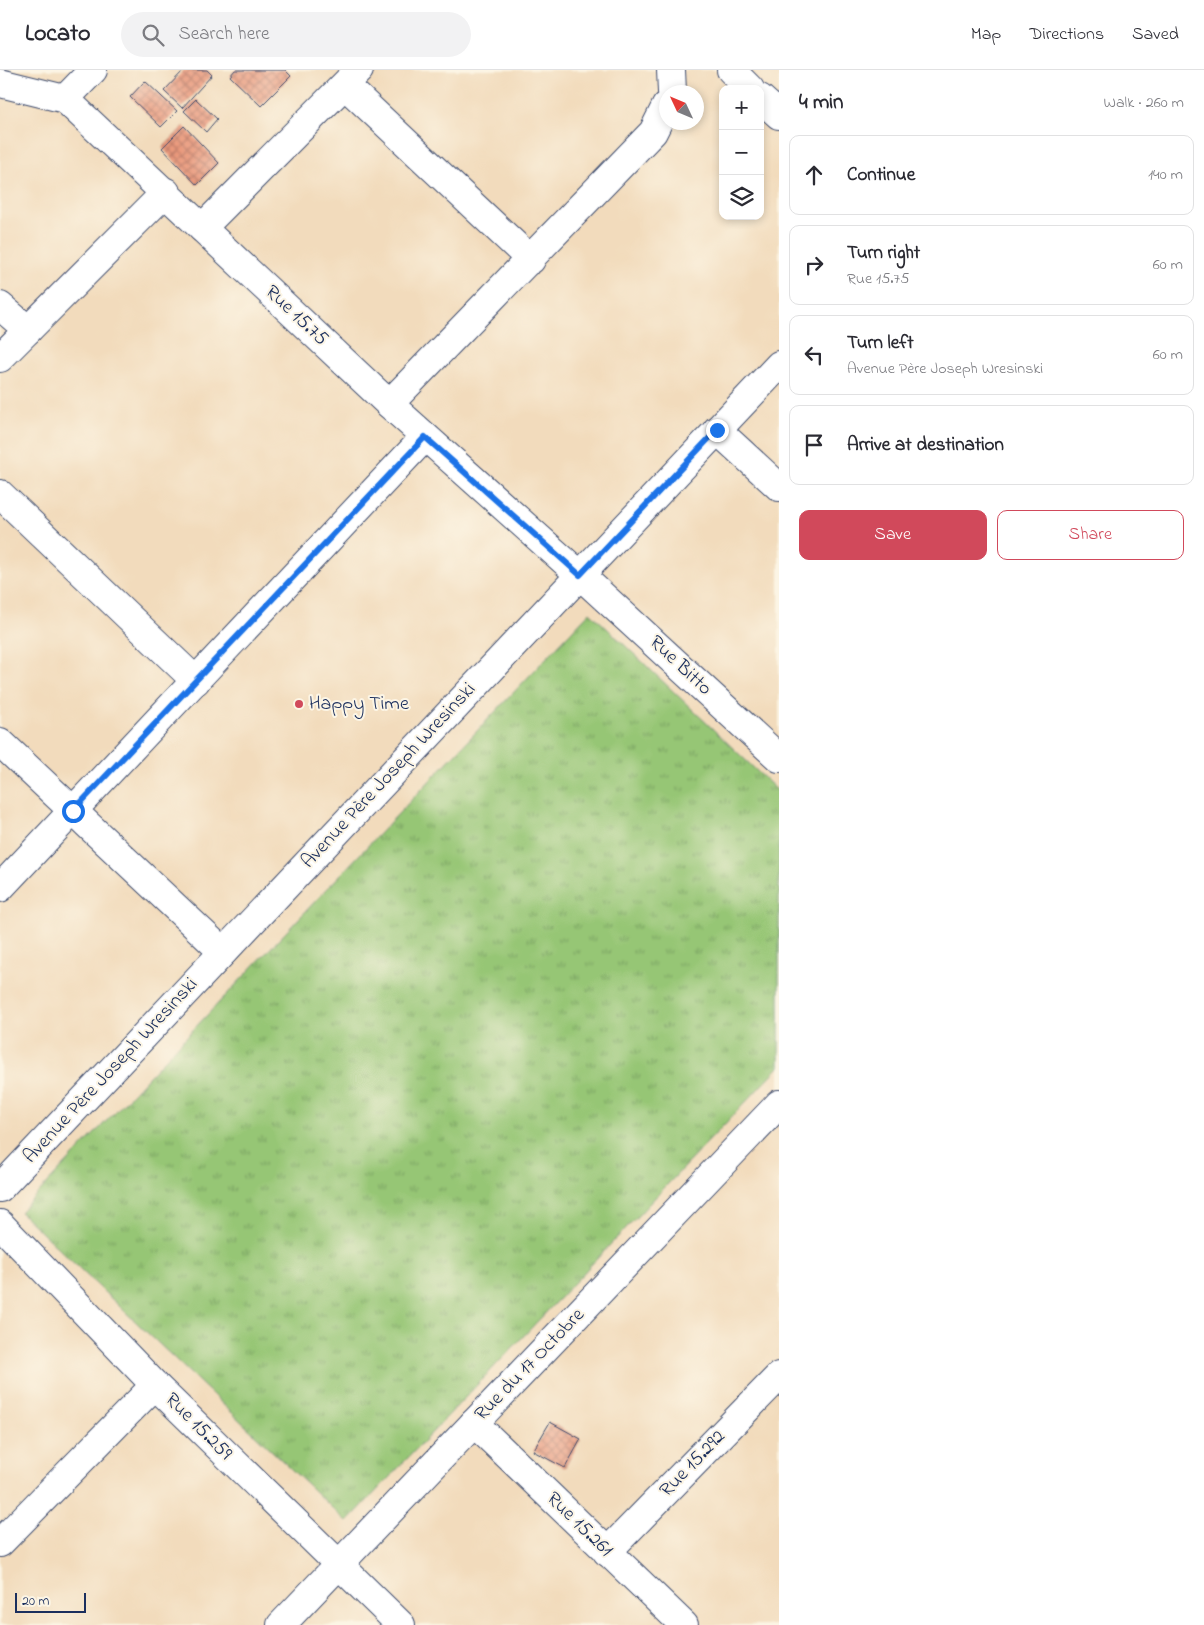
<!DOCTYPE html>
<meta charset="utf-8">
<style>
:root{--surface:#fff;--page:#f2f2f3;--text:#2b2b33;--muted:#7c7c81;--line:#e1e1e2;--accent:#d1495b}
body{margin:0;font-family:"Indie Flower",sans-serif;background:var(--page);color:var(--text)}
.controls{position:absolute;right:15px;top:15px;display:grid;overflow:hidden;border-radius:10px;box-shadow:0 2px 8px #0003}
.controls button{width:45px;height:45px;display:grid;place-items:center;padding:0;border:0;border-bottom:1px solid var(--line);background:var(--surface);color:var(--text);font:25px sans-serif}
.compass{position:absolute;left:659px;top:15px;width:45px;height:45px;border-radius:50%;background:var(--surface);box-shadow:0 2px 8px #0003;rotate:314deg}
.scale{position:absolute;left:15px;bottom:12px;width:71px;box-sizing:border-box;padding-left:5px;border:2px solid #1b2f5e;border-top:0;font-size:14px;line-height:18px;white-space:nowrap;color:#1b2f5e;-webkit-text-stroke:4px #fcf5e5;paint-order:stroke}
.stop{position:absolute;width:15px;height:15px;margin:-11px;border:4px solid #1a73e8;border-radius:50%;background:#fff}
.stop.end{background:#1a73e8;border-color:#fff;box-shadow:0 1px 5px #0008}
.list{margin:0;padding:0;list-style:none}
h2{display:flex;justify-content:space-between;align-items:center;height:65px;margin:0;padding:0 20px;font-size:21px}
h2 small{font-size:16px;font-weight:400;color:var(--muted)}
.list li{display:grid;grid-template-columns:32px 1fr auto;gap:15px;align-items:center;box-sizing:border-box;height:80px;margin:0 10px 10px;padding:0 10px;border:1px solid var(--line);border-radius:10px}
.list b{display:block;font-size:19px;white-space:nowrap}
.list p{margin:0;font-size:16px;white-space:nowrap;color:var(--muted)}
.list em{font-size:16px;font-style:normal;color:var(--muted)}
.actions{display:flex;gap:10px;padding:15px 20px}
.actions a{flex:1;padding:11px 0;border:1px solid var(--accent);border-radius:10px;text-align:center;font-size:18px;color:var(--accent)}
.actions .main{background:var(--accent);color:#fff}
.icon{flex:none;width:28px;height:28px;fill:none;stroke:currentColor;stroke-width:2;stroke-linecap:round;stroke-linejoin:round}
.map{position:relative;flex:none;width:779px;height:1555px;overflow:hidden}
header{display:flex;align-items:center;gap:30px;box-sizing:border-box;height:70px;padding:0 25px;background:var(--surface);border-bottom:1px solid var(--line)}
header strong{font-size:24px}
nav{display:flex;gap:28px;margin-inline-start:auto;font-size:18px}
.search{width:350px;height:45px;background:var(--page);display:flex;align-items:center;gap:12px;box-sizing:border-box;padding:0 18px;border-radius:28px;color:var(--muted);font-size:19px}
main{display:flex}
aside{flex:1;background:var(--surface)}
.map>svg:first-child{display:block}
</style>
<header>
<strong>Locato</strong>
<div class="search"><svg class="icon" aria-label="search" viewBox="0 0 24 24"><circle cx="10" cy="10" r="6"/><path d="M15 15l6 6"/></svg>Search here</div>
<nav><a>Map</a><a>Directions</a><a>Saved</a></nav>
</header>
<main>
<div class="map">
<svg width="779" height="1555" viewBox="0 0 779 1555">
<defs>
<pattern id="park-tufts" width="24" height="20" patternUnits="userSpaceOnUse" patternTransform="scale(1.25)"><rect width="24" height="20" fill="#96c675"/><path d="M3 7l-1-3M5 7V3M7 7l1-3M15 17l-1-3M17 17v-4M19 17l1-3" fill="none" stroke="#7aa163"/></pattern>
<pattern id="building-cross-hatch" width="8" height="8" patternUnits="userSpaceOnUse" patternTransform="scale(1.25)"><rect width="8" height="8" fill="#e9987b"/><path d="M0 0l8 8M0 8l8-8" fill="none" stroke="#bc7c68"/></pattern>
</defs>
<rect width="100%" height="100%" fill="#fcf5e5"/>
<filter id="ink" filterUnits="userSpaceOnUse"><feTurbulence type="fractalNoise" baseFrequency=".02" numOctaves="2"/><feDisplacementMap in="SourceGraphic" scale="10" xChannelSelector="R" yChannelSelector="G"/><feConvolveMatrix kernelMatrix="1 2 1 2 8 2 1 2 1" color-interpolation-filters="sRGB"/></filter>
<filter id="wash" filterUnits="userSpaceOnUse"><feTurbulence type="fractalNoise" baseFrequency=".0096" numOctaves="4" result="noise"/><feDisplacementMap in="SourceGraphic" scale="20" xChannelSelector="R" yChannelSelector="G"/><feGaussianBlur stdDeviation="1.12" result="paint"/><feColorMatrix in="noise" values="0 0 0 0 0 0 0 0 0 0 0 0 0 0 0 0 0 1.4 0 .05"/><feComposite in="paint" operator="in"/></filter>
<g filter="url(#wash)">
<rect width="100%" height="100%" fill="#f2dbbc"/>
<!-- park -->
<path fill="url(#park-tufts)" stroke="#587a6a" d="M590,542L779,722V997L347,1452L20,1142Z"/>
<g id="blocks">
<!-- building -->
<g fill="url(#building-cross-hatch)">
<path d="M184,0H207L212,5L182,38L164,21Z"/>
<path d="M235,0H285L291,6L261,36L230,6Z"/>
<path d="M145,11L177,41L161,57L130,27Z"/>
<path d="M196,29L217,49L206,62L184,41Z"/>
<path d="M184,56L219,93L197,115L162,78Z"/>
<path d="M550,1352L581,1369L565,1398L533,1381Z"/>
</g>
</g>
</g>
<g filter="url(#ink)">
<use href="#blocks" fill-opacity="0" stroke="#3b496c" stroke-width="1"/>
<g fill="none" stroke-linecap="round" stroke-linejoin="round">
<defs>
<g id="minor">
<path d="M671,0L672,22"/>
<path d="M731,0L750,19"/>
<path d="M0,13L65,29L389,334L580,505L779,688"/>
<path d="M345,15L531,190"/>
<path d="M760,28L779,45"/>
<path d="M65,29L93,0"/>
<path d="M202,158L359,0"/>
<path d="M0,236L28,260"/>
<path d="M0,288L166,122"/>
<path d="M389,334L653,62L666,36"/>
<path d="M717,360L779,417"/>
<path d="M0,424L196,611"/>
<path d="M0,672L223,882"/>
<path d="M0,818L425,367"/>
<path d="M0,1118L779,295"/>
<path d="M0,1154L155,1315L401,1555"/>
<path d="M474,1353L684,1555"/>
<path d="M0,1473L155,1315"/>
<path d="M607,1482L779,1306"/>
<path d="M281,1555L779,1034"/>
</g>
</defs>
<!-- minor casing -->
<use href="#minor" stroke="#3b496c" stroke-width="30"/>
<!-- minor -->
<use href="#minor" stroke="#fff" stroke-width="28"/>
</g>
</g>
<g fill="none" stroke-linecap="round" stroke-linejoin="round" filter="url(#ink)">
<!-- route -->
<path stroke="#1a73e8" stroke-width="6" d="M73,741L425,367L580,505L717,360"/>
</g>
<!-- markers -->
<circle fill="#d1495b" stroke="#fcf5e5" stroke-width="2" cx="299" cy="634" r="5"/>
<g text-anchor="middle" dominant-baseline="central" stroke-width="4" stroke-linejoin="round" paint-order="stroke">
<!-- street labels -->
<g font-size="20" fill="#1b2f5e" stroke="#fcf5e5">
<text transform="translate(296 246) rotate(43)">Rue 15.75</text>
<text transform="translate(680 596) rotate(43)">Rue Bitto</text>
<text transform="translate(389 706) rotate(-47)">Avenue Père Joseph Wresinski</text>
<text transform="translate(111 1001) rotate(-47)">Avenue Père Joseph Wresinski</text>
<text transform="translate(530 1295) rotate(-46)">Rue du 17 Octobre</text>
<text transform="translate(198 1357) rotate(45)">Rue 15.259</text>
<text transform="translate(693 1394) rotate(-46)">Rue 15.292</text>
<text transform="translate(579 1455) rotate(44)">Rue 15.261</text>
</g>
<!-- poi labels -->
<g font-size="20" fill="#1b2f5e" stroke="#fcf5e5" text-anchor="start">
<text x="309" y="634">Happy Time</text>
</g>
</g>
</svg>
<div class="controls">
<button>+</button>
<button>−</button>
<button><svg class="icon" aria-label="layers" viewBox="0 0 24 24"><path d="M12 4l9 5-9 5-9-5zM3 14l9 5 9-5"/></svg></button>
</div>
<svg class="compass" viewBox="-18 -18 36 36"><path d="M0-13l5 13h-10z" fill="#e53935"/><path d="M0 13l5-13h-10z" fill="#7c7c81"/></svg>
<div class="scale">20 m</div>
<div class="stop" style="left:73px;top:741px"></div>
<div class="stop end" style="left:717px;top:360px"></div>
</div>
<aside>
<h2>4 min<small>Walk · 260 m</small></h2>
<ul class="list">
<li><svg class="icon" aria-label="ahead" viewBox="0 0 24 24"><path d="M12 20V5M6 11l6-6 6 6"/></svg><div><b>Continue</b></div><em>140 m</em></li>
<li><svg class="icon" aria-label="right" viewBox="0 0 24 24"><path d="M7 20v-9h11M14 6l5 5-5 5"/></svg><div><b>Turn right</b><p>Rue 15.75</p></div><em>60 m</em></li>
<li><svg class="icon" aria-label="left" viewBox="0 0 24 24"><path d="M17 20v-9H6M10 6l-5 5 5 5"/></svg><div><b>Turn left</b><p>Avenue Père Joseph Wresinski</p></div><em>60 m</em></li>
<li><svg class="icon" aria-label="arrive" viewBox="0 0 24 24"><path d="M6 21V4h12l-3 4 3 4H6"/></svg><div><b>Arrive at destination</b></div></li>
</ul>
<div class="actions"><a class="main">Save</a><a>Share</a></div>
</aside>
</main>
